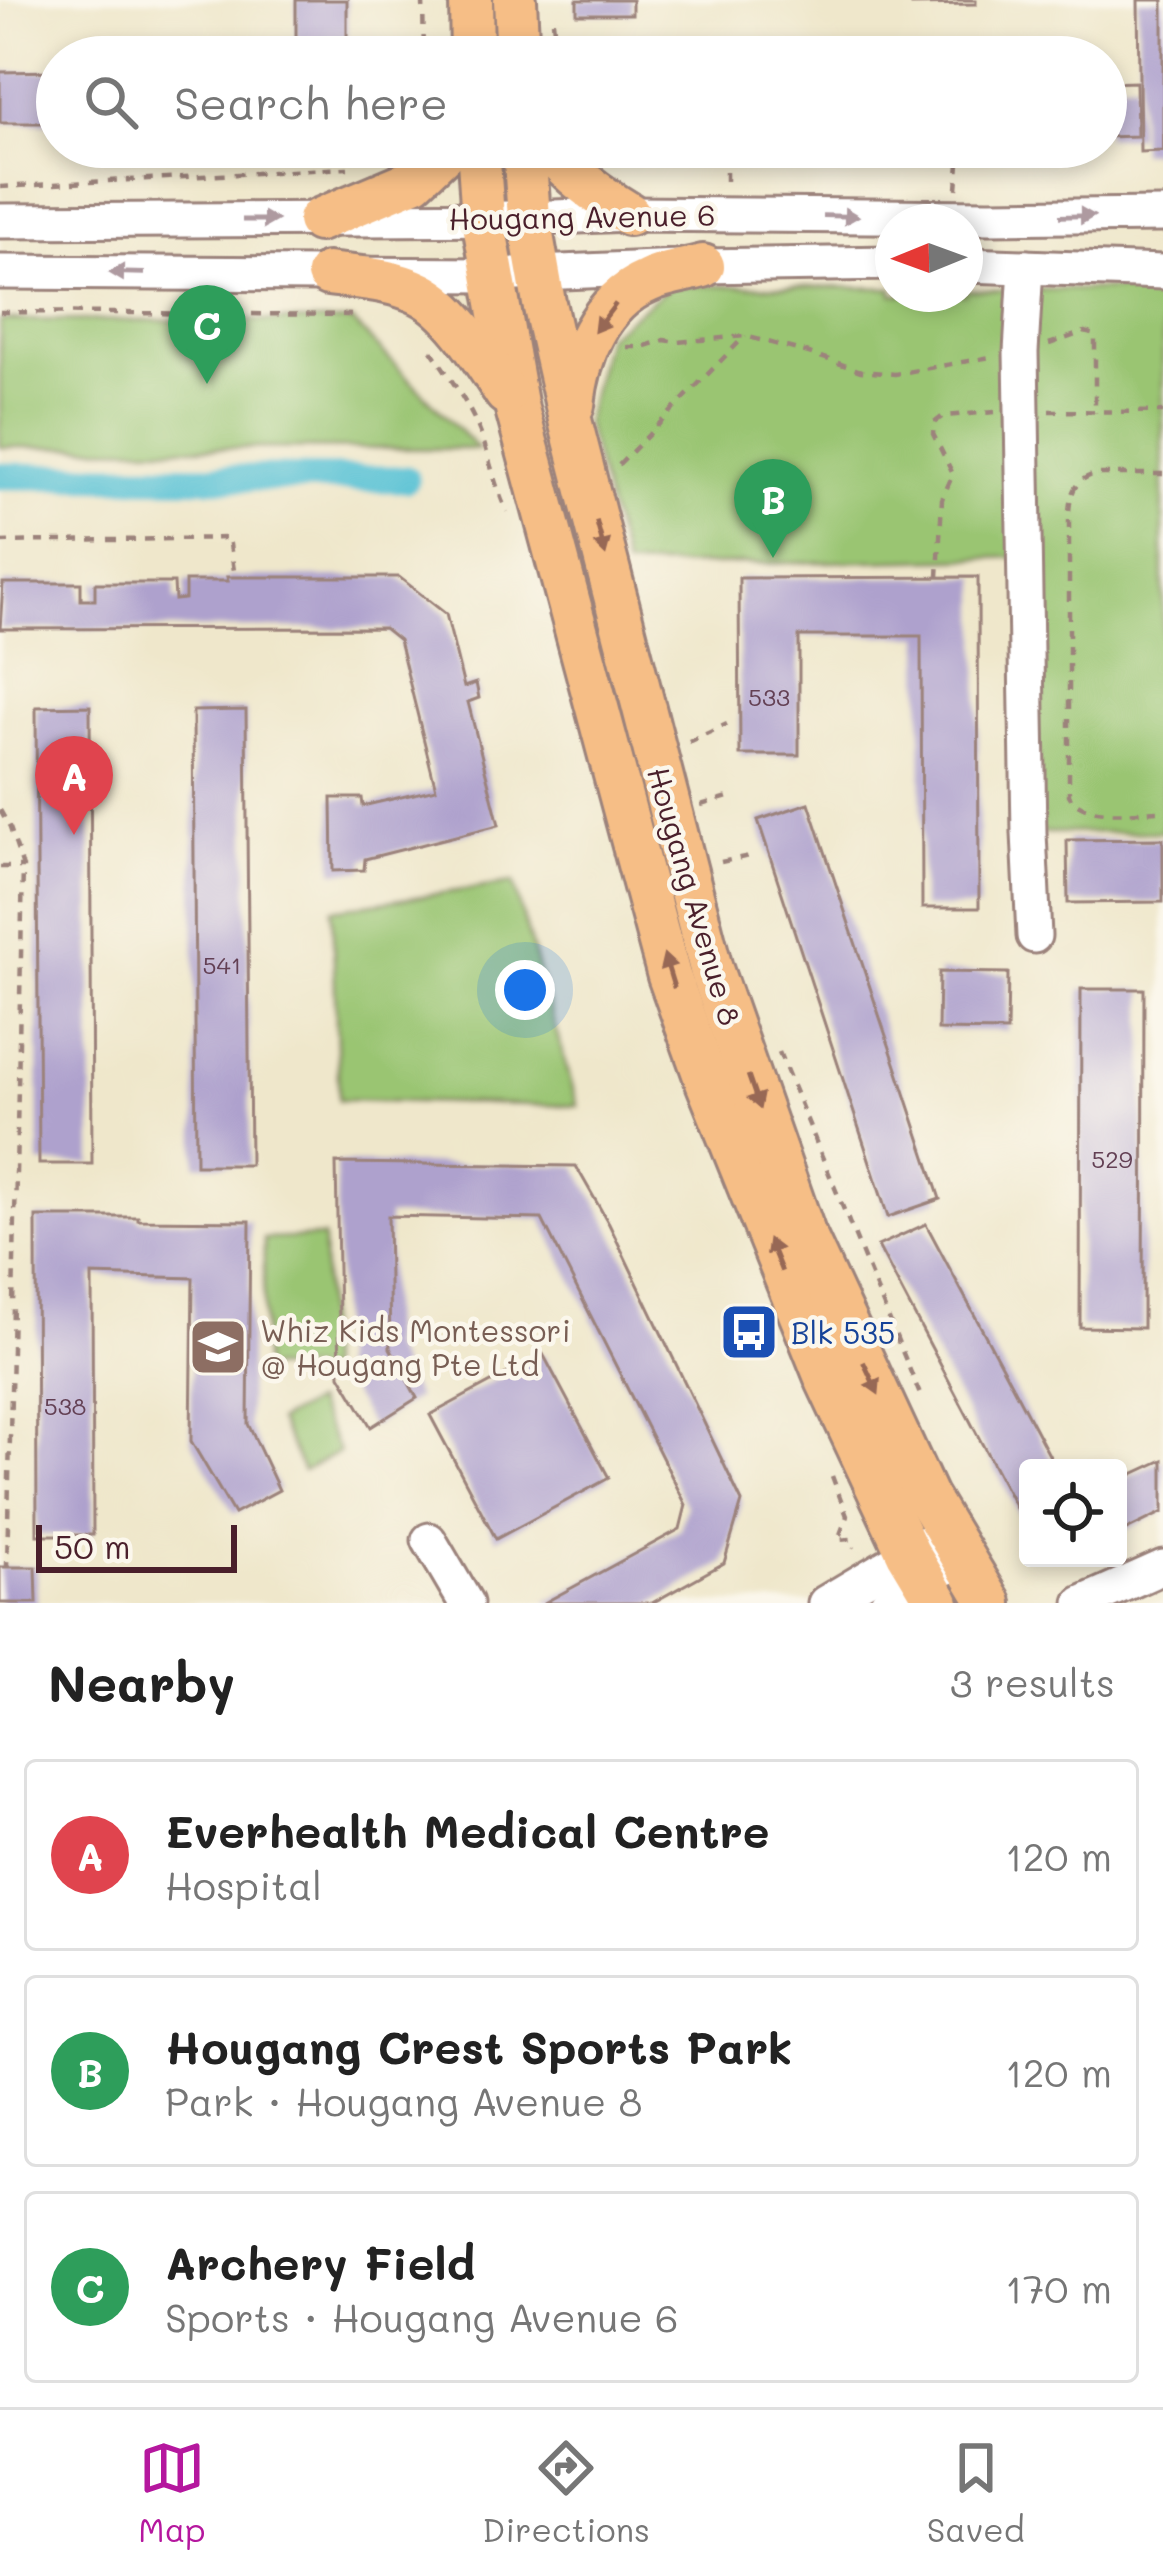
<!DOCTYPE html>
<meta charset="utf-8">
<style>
:root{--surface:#fff;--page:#f6f6f6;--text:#222;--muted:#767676;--line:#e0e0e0;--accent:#b5179e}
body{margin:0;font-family:Mali,sans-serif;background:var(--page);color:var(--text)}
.controls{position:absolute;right:36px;bottom:36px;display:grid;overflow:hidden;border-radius:12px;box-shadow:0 6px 18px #0003}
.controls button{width:108px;height:108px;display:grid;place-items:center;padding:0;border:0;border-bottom:3px solid var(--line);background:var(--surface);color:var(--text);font:60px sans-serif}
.compass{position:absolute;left:875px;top:204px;width:108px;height:108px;border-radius:50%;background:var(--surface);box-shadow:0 6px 18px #0003;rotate:269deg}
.scale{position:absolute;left:36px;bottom:30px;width:201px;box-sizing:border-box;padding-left:12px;border:6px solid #4a1f2b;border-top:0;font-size:33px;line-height:42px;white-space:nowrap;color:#4a1f2b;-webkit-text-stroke:9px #fbf7ec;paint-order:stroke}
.you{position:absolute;left:525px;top:990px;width:42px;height:42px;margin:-30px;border:9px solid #fff;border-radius:50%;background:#1a73e8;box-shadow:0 0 0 18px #1a73e833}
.badge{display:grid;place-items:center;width:78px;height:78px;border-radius:50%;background:var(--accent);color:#fff;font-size:39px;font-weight:700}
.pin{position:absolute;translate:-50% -99px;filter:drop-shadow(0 3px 6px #0008)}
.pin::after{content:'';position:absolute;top:63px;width:42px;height:36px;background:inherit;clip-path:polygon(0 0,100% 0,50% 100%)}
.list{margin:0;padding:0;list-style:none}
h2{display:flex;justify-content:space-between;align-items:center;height:156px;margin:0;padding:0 48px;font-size:51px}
h2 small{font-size:39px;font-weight:400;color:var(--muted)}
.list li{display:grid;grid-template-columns:78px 1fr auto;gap:36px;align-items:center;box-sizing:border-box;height:192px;margin:0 24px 24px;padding:0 24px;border:3px solid var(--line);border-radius:12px}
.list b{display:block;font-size:45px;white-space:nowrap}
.list p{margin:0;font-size:39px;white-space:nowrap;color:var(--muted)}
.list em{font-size:39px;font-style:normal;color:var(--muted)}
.icon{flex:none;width:66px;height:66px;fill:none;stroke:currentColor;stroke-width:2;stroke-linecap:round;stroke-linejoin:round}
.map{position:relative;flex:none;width:1163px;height:1603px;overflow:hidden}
.search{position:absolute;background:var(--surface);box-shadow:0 6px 18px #0003;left:36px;right:36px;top:36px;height:132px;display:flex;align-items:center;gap:30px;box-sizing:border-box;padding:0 42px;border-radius:66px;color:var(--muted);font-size:45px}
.sheet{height:804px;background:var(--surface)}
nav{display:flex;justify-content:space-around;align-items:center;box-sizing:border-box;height:168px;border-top:3px solid var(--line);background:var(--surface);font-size:33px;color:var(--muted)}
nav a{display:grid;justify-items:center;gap:6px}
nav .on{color:var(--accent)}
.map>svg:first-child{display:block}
</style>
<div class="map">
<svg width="1163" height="1603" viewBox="0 0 1163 1603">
<rect width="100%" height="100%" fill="#fbf7ec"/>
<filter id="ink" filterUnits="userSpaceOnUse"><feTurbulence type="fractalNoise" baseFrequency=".00833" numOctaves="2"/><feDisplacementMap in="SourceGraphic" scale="24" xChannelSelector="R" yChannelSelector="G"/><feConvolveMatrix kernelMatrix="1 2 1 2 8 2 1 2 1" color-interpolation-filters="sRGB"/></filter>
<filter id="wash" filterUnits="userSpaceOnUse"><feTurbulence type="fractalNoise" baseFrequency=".004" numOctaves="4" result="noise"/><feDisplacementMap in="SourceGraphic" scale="48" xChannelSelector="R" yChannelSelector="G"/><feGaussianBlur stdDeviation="2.7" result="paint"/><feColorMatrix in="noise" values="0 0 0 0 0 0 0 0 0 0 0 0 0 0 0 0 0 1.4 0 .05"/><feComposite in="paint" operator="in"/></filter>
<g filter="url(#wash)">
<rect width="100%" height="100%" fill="#efe7cb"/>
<!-- green -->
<g fill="#9ac572" stroke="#72724e" stroke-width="3">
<path d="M672,285L893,288V294H965V290L1163,289V832L1029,833L1025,557L625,567L585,422L606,336Z"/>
<path d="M0,320L352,321L478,449L0,447Z"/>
<path d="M513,883L578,1106L339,1100L332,909Z"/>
<path d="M323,1237L326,1370L263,1368L264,1239Z"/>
<path d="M314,1402L339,1452L303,1471L278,1421Z"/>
</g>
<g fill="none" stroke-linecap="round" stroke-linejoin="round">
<!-- canal -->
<path stroke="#57c1d4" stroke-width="27" d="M0,476L406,479"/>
</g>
<g id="blocks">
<!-- building -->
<g fill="#aea1cd">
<rect x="296" y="0" width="51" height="57"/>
<rect x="577" y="0" width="55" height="14"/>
<path d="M912,0H976V4L912,5Z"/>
<path d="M1138,0H1163V151L1140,152Z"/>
<rect x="600" y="44" width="54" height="13"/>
<path d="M57,71V123H0V72Z"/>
<path d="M1136,82L1137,136L1106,137V83Z"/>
<path d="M601,147H887V153L601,156Z"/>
<path d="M227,577H399L446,614L464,687L476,683L479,698L468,702L499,825L365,859L364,870L333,871L332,798H362L363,806L436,789L399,640L384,628L0,629L3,583H81V600H95V583H174L175,600L185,599V581H228Z"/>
<path d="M978,577L979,908H922L921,636H799V755H740L739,578Z"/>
<path d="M90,706L92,1164H39L36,707Z"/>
<path d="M246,710L250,1165H196L193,711Z"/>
<path d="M809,803L940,1199L888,1217L758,820Z"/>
<path d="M1163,839V902L1068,903L1067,840Z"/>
<path d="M939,972L1008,973L1007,1031L938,1030Z"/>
<path d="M1081,989H1144L1143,1328L1080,1327Z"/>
<path d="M336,1163L576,1166L609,1224L742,1502L724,1563L652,1603H544L680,1529L686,1505L542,1219L388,1216L390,1348L417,1398L371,1427L340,1375Z"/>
<path d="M36,1217H138V1220L250,1221L248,1424L279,1490L234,1514L191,1441L193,1278L92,1275L93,1535H37Z"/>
<path d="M926,1224L1056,1468H1028V1531L878,1246Z"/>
<path d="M543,1354L609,1478L496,1539L430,1415Z"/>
<path d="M1163,1460V1512L1118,1534V1481Z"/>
<path d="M0,1567H36L37,1603H0Z"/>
</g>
</g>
</g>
<g filter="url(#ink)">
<use href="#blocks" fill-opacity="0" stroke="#9c837b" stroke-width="3"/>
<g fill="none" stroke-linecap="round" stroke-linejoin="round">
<defs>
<g id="minor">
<path d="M0,221L529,218L629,214L990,217L1163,215"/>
<path d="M965,265L1163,272"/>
<path d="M1026,267L1021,352L1029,833L1034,936"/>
<path d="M0,272L492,275L703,266L893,263"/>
<path d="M429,1540L466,1603"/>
<path d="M825,1603L929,1541"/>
<path d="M887,1603L946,1568"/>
<path d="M1082,1603L1163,1567"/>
</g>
<g id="major">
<path d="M471,0L472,57"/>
<path d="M515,0L518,57"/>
<path d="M478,147L483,218L517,409L669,976L707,1082L827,1380L908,1553L938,1603"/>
<path d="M524,147L529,218L544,303L571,424L711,969L804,1234L926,1496L990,1603"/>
<path d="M548,147C571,176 598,195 629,214"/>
<path d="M319,220L414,180L449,147"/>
<path d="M328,274C359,278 392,279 420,293C455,310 485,362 506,393"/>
<path d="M573,405C578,356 599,302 648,281C664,273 685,271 703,266"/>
</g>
</defs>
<!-- minor casing -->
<use href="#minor" stroke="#9c837b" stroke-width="39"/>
<!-- major casing -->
<use href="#major" stroke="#9c837b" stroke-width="48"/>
<!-- path -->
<g stroke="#9c837b" stroke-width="4.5" stroke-dasharray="9 9" stroke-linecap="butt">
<path d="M423,0L424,57"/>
<path d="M553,21L557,57"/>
<path d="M726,172V188"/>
<path d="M0,187L348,168"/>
<path d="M957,189L960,150"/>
<path d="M0,312L360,315"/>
<path d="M1049,344L1085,332L1095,335V413"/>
<path d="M627,347H642L664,340L678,342L745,336L809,353L861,371L895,374L991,357"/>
<path d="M431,350C451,379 471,407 483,440C491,464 496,489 507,512"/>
<path d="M1049,411L1163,412"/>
<path d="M619,465L745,336"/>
<path d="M1163,474H1095C1075,480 1071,491 1069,511V795C1083,820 1136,811 1163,811"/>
<path d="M0,542L229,538L235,577"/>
<path d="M938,577L942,499L953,474L933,434L934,423L943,416L995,412"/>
<path d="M689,742L727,724"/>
<path d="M701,805L735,795"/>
<path d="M0,810L10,828L23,867L7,1567"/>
<path d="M721,862L754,855"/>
<path d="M0,867H23"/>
<path d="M779,1052L921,1397"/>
<path d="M832,1476L847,1516L838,1540L851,1539L854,1548"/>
</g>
<!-- minor -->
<use href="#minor" stroke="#fff" stroke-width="33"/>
<!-- major -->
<use href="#major" stroke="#f6be86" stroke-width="42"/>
</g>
<!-- one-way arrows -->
<defs><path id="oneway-solid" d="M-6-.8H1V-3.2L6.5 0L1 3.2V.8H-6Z" transform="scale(3)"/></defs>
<g fill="#ae9aa0">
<use href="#oneway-solid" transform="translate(841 216) rotate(1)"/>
<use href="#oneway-solid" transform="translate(1077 216) rotate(-1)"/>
<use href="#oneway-solid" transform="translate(260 220)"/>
<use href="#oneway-solid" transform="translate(127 273) rotate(-179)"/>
</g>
<g fill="#976754">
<use href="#oneway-solid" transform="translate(605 318) rotate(127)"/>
<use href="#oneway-solid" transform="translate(601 538) rotate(75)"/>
<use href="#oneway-solid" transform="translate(669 971) rotate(-107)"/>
<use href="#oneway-solid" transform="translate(754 1092) rotate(71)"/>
<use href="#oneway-solid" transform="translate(775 1255) rotate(-112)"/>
<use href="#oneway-solid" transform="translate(871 1378) rotate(65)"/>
</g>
</g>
<!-- icons -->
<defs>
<symbol id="bus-square" viewBox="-11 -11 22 22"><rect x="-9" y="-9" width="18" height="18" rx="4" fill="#1a4fb4" stroke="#fbf7ec"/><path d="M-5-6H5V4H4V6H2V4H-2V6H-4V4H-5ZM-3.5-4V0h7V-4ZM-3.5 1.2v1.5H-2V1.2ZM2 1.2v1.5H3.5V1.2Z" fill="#fff"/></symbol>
<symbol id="school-square" viewBox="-11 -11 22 22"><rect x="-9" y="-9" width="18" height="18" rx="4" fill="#8d6e63" stroke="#fbf7ec"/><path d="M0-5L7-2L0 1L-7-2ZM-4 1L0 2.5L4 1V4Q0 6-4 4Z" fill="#fff"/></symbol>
</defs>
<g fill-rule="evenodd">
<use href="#bus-square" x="716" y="1299" width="66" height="66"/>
<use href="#school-square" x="185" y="1314" width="66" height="66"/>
</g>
<g text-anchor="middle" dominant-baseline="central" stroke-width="9" stroke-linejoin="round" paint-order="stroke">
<!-- number labels -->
<g font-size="24" fill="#634054">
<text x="769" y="696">533</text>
<text x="222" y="964">541</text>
<text x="1112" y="1158">529</text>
<text x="65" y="1405">538</text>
</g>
<!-- street labels -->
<g font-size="30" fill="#4a1f2b" stroke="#fbf7ec">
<text transform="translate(582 216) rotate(-1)">Hougang Avenue 6</text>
<text transform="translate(695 896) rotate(74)">Hougang Avenue 8</text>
</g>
<!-- education labels -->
<g font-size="30" fill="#785e54" stroke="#fbf7ec" text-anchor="start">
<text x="260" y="1330">Whiz Kids Montessori<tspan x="260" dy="34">@ Hougang Pte Ltd</tspan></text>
</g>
<!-- transit labels -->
<g font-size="30" fill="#164399" stroke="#fbf7ec" text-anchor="start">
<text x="791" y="1332">Blk 535</text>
</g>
</g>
</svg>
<div class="controls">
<button><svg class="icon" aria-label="locate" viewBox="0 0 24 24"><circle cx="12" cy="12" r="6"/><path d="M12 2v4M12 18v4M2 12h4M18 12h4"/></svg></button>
</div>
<svg class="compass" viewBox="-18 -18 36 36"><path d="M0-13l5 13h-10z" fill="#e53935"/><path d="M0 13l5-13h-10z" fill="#767676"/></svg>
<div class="scale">50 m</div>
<div class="you"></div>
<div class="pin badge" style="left:74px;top:835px;background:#e0444e">A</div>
<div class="pin badge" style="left:773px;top:558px;background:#2e9e5b">B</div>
<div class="pin badge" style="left:207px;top:384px;background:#2e9e5b">C</div>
<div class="search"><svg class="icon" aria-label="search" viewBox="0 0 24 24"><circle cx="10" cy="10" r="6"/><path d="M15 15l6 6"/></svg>Search here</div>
</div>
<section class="sheet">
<h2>Nearby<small>3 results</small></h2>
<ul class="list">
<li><span class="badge" style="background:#e0444e">A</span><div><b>Everhealth Medical Centre</b><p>Hospital</p></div><em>120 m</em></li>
<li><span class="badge" style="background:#2e9e5b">B</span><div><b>Hougang Crest Sports Park</b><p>Park · Hougang Avenue 8</p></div><em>120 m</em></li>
<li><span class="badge" style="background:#2e9e5b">C</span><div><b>Archery Field</b><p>Sports · Hougang Avenue 6</p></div><em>170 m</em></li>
</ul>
</section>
<nav>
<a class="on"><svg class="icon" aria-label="map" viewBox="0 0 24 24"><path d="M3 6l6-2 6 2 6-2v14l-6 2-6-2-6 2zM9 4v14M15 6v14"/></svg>Map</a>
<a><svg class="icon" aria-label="directions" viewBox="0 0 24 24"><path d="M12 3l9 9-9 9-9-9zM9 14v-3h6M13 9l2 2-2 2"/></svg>Directions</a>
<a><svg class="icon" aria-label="saved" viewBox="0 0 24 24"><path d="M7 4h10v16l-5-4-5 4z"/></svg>Saved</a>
</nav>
